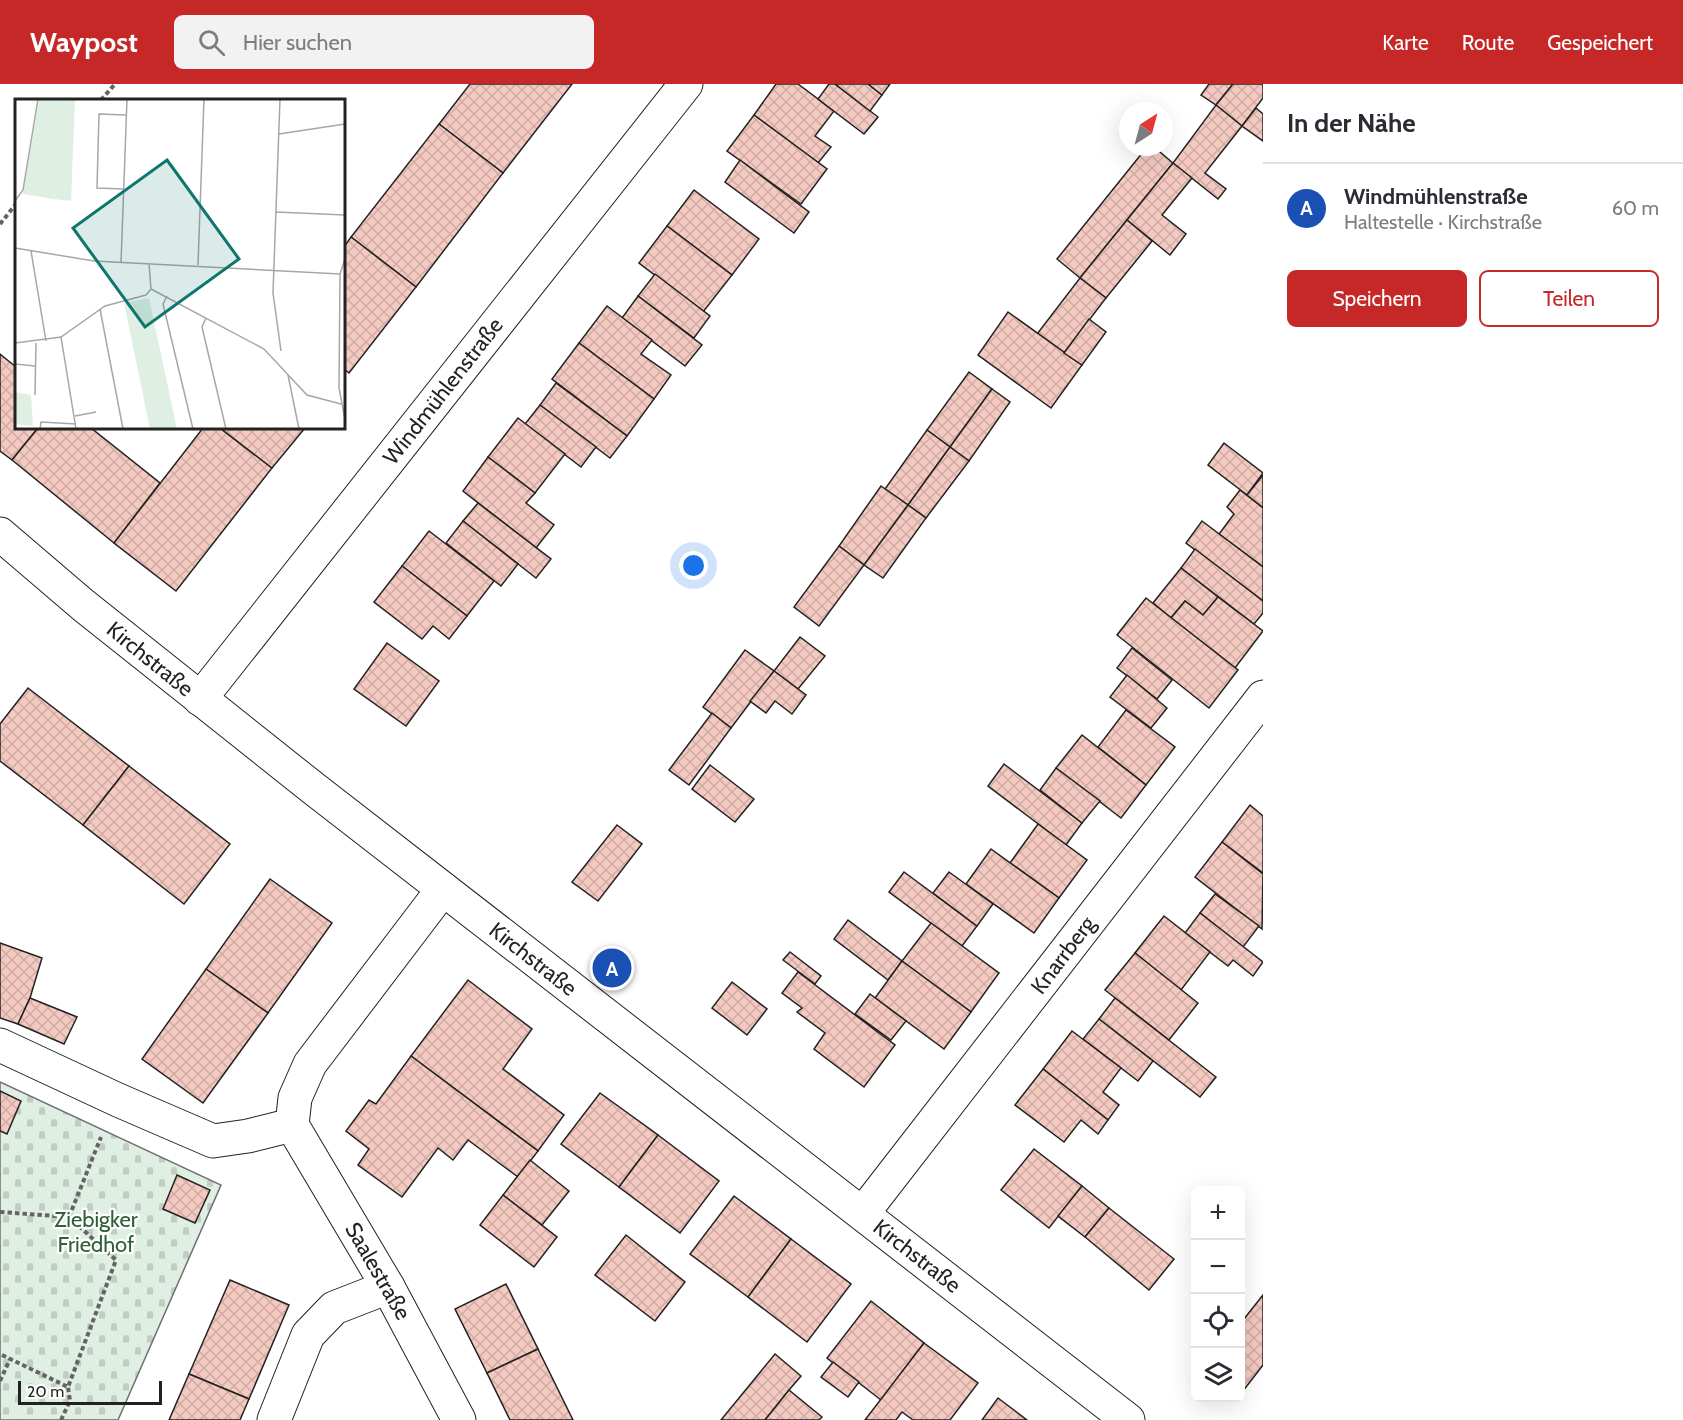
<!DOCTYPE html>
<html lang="de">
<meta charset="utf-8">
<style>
:root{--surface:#fff;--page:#f2f2f3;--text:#2b2b33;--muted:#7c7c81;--line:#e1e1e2;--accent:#c62828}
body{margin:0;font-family:Cabin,sans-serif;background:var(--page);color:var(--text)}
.controls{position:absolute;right:18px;bottom:18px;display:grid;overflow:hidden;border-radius:9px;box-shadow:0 6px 24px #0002}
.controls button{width:54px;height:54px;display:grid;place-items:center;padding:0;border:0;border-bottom:2px solid var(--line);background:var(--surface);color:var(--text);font:30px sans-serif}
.compass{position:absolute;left:1119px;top:18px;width:54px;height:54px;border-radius:50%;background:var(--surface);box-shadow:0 6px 24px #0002;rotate:36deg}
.scale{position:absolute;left:18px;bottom:15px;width:144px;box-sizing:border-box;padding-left:6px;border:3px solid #222;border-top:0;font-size:16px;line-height:21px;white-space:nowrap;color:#222;-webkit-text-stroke:4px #fff;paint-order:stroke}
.you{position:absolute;left:694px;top:482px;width:21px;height:21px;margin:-15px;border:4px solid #fff;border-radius:50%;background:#1a73e8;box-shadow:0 0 0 9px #1a73e833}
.badge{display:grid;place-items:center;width:39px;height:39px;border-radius:50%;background:var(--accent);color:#fff;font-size:20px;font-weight:700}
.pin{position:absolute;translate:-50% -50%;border:3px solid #fff;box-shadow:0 2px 6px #0006}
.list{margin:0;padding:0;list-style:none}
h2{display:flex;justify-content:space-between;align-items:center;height:78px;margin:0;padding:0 24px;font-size:26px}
h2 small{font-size:20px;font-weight:400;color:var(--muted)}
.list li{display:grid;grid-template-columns:39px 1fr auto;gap:18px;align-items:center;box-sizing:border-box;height:90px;padding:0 24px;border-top:2px solid var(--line)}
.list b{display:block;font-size:22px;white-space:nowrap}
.list p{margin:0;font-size:20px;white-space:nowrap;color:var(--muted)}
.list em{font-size:20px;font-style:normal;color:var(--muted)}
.actions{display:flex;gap:12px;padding:18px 24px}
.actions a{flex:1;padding:14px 0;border:2px solid var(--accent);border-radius:9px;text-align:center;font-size:21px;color:var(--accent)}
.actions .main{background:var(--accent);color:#fff}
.icon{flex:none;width:33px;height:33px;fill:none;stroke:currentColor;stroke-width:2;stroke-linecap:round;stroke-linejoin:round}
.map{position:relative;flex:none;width:1263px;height:1336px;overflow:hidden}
header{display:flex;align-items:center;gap:36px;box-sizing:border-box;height:84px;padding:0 30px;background:var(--accent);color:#fff}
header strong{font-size:28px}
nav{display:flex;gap:33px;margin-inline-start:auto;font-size:21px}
.search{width:420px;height:54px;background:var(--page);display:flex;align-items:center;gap:15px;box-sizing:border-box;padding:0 21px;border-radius:9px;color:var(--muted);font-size:22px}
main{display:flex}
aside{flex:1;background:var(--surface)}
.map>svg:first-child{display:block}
</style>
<header>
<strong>Waypost</strong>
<div class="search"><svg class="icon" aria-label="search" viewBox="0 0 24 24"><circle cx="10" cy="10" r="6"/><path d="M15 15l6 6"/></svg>Hier suchen</div>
<nav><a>Karte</a><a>Route</a><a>Gespeichert</a></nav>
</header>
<main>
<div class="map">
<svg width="1263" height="1336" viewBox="0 0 1263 1336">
<defs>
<pattern id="cemetery-stones" width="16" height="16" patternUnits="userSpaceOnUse" patternTransform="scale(1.5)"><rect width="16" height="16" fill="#e0efe3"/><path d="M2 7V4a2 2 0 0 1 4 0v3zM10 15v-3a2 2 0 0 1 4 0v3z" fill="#c0cdc2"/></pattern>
<pattern id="building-cross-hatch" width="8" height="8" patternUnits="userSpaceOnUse" patternTransform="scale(1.5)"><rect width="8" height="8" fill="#f3c9c0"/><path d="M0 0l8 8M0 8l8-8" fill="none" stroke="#d0aca5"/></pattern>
</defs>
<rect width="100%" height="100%" fill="#fff"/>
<!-- cemetery -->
<path fill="url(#cemetery-stones)" stroke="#6f6f6f" stroke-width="1.5" d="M0,998L221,1101L118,1336H0Z"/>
<!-- building -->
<g fill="url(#building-cross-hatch)" stroke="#222" stroke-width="1.5">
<path d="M470,0H572L503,89L439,40Z"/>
<path d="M776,0H798L834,27L815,52L831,63L818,79L754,31Z"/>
<path d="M829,0H835L878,33L864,50L818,15Z"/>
<path d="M835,0H868L882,11L870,27Z"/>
<path d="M868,0H890L882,11Z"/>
<path d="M1209,0H1233L1216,21L1201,11Z"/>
<path d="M1233,0H1263V14L1242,42L1216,21Z"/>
<path d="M1216,21L1242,42L1205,89L1226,105L1218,115L1173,79Z"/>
<path d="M1256,24L1263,30V57L1242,42Z"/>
<path d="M754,31L827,85L801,120L727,67Z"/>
<path d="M439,40L503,89L416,203L351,153Z"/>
<path d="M1147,63H1154L1173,79L1080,194L1057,175Z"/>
<path d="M740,76L809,128L794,149L725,98Z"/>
<path d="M1173,79L1192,94L1162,131L1186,150L1170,171L1127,136Z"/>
<path d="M694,106L759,155L732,191L667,142Z"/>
<path d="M1127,136L1152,157L1106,214L1080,194Z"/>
<path d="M667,142L732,191L703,228L639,179Z"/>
<path d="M351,153L416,203L349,289L344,285V163Z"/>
<path d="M655,190L710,232L694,254L638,212Z"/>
<path d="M1080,194L1106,214L1064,269L1037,250Z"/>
<path d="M638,212L702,261L685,282L622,234Z"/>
<path d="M607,222L652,256L641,270L671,291L654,315L579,259Z"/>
<path d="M1008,228L1082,281L1051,324L978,271Z"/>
<path d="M1089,235L1106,248L1082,281L1064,269Z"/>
<path d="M579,259L654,315L627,352L552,295Z"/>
<path d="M0,270L16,283V344H38L12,376L0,367Z"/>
<path d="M969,288L992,305L950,363L927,346Z"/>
<path d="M556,299L627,352L610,374L540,321Z"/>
<path d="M992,305L1010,318L969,377L950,363Z"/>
<path d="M540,321L596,363L581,383L525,340Z"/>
<path d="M518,334L565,370L535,409L488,373Z"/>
<path d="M38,344H91L160,399L114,459L12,376Z"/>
<path d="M203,344H220L272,384L176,507L114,459Z"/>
<path d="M220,344H305L272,384Z"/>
<path d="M927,346L950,363L908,421L885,405Z"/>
<path d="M1224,359L1263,389L1247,411L1208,381Z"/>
<path d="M950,363L969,377L926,434L908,421Z"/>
<path d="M488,373L535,409L526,419L554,441L536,464L463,407Z"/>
<path d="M1263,391V424L1247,411Z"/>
<path d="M881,402L908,421L864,481L839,462Z"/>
<path d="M1240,406L1263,424V483L1219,450L1234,430L1227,423Z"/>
<path d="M478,419L551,475L536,494L463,437Z"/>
<path d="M908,421L926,434L883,494L864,481Z"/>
<path d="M463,437L518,480L501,502L446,459Z"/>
<path d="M1202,437L1263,483V517L1186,459Z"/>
<path d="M429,447L494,497L467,532L402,482Z"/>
<path d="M839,462L864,481L819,542L794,523Z"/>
<path d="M1195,465L1263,517V529L1254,540L1181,484Z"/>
<path d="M402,482L467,532L449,555L433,542L422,555L374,518Z"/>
<path d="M1181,484L1218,513L1203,531L1185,517L1171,534L1153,519Z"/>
<path d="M1218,513L1263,547L1235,584L1171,534L1185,517L1203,531Z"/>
<path d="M1146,514L1238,586L1209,624L1117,551Z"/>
<path d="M800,553L825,572L798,605L774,587Z"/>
<path d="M387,559L439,597L406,642L354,605Z"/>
<path d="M1132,564L1172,596L1157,615L1117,584Z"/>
<path d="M745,566L774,587L731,644L703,623Z"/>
<path d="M774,587L806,611L792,630L775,617L766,629L750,617Z"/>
<path d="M1127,591L1167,624L1151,644L1110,613Z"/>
<path d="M28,604L129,682L83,741L0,677V640Z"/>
<path d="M1126,626L1175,663L1146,701L1098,663Z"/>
<path d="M712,629L731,644L689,701L669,686Z"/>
<path d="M1082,651L1146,701L1121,734L1056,684Z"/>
<path d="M1004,680L1082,739L1066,761L988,702Z"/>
<path d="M710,681L754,715L735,738L692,705Z"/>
<path d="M129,682L230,760L184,820L83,741Z"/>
<path d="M1056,684L1100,717L1082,739L1040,706Z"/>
<path d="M1250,721L1263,732V789L1222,758Z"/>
<path d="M1038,740L1087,776L1059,814L1010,779Z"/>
<path d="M617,741L642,760L598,817L572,798Z"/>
<path d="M1222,758L1263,790L1262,845L1195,793Z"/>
<path d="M991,765L1059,814L1034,849L966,800Z"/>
<path d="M904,788L977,842L962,862L889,808Z"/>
<path d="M949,788L993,820L977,842L933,809Z"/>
<path d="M270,795L332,839L268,929L206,885Z"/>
<path d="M1215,810L1259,842L1243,863L1200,829Z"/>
<path d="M1200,829L1263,878L1253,892L1233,876L1228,882L1185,849Z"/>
<path d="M1164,832L1210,868L1181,906L1135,869Z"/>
<path d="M848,836L902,877L888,896L834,855Z"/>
<path d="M931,839L999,889L971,928L902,877Z"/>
<path d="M0,859L42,874L30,914L18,940L0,934Z"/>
<path d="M790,868L821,892L815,900L783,876Z"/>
<path d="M1135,869L1198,919L1169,956L1105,906Z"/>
<path d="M902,877L971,928L944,965L875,914Z"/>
<path d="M206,885L268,929L203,1019L142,975Z"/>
<path d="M798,888L895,961L864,1003L814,965L825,949L797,928L802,924L782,909Z"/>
<path d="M468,896L532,945L503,985L564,1031L538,1067L411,972Z"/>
<path d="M732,898L767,925L747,951L712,924Z"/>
<path d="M870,910L906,937L891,956L855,930Z"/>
<path d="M30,914L77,933L64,960L18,940Z"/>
<path d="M1115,914L1216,993L1200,1013L1099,935Z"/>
<path d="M1099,935L1153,977L1138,997L1083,955Z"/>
<path d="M1072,947L1121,984L1103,1008L1119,1021L1108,1036L1043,985Z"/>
<path d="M411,972L538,1067L518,1093L468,1056L453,1076L438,1064L402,1113L358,1081L369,1065L346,1047L369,1016L376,1020Z"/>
<path d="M1043,985L1108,1036L1098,1050L1081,1036L1064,1058L1015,1021Z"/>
<path d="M0,1007L21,1017L7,1050L0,1047Z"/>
<path d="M600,1009L658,1051L619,1103L561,1060Z"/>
<path d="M658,1051L719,1097L680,1149L619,1103Z"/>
<path d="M1034,1065L1082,1102L1049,1144L1001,1106Z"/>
<path d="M530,1076L569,1107L542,1141L503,1111Z"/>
<path d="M177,1091L210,1106L195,1139L163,1125Z"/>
<path d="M1082,1102L1109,1124L1085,1153L1058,1132Z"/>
<path d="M503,1111L557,1153L534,1183L480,1141Z"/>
<path d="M734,1112L791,1155L748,1213L690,1170Z"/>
<path d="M1109,1124L1174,1175L1149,1206L1085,1153Z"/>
<path d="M626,1151L685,1198L655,1237L595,1191Z"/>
<path d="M791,1155L851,1200L807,1258L748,1213Z"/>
<path d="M230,1196L289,1221L249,1315L189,1290Z"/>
<path d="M506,1200L538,1265L487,1289L455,1225Z"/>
<path d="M1263,1211V1281L1243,1307L1240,1305V1240Z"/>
<path d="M871,1217L924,1259L881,1316L827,1274Z"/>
<path d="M924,1259L978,1299L950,1336H913L902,1328L896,1336H865Z"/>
<path d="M538,1265L573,1336H510L487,1289Z"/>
<path d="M775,1270L801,1292L789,1306L765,1336H721Z"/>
<path d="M833,1278L859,1298L848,1313L821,1293Z"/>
<path d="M189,1290L249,1315L240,1336H169Z"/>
<path d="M789,1306L822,1333L819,1336H765Z"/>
<path d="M998,1314L1027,1336H982Z"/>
</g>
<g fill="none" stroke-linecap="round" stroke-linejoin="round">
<defs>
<g id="street">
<path d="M0,450L83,521L313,704L1128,1336"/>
<path d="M200,615L686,0"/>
<path d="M0,961L118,1016L213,1057L248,1052L292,1041L295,1014L310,980L443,805"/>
<path d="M292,1041L388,1203L459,1336"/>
<path d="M863,1129L1263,613"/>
<path d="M274,1336L308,1251L334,1224L388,1203"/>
</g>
</defs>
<!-- street casing -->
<use href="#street" stroke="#222" stroke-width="35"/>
<!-- path -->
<g stroke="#646464" stroke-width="4" stroke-dasharray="4.5 3" stroke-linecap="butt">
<path d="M101,16L115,0"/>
<path d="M0,140L16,120"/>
<path d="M0,1128L69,1133L116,1176L68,1303L0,1270"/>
<path d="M69,1133L101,1053"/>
<path d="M0,1297L10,1275"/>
<path d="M61,1336L70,1317L68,1303"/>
</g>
<!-- street -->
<use href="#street" stroke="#fff" stroke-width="33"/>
</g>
<g text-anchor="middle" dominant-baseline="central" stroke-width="4.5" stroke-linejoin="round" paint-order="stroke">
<!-- street labels -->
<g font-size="22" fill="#222" stroke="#fff">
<text transform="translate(443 307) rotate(-52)">Windmühlenstraße</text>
<text transform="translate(150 575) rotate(39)">Kirchstraße</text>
<text transform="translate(1063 871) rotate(-53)">Knarrberg</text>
<text transform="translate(533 875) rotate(38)">Kirchstraße</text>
<text transform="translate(917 1172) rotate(38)">Kirchstraße</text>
<text transform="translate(378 1187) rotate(60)">Saalestraße</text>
</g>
<!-- park labels -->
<g font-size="22" fill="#2f5e38" stroke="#fff">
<text x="96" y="1135">Ziebigker<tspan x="96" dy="25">Friedhof</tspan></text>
</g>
</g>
<!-- overview -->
<g transform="translate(15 15)">
<rect width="330" height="330" fill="#fff"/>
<path d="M24,0H87L51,1L38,100L8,95ZM0,293L16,296L18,327L0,325Z" fill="#e0efe3"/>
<path d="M134,199L162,330H135L109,204Z" fill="#e0efe3"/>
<path d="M51,1H60L56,102L38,100Z" fill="#e0efe3"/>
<path fill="none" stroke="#a7a7a7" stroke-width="1.5" d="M265,0L258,194L266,252M264,35L330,25M109,90L82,89L84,15L111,16M0,102L8,91L23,0M261,113L330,116M0,149L79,162L325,175M16,152L31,242M330,160L325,175L324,289L330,320M106,164L112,0M183,166L189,0M136,190L249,250L292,296L326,305M152,197L148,205L178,330M85,210L108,330M191,219L187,228L211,330M46,238L61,330M0,244L46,238L90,207L131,196L136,190L134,165M0,265L20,267M273,276L284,330M20,296L21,244M60,317L81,313M25,330L26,323L61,325"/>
<path fill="#0f766e" fill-opacity="0.15" stroke="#0f766e" stroke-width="3" d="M152,61L224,160L130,228L58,129Z"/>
<rect width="330" height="330" fill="none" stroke="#222" stroke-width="3"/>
</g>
</svg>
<div class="controls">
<button>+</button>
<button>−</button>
<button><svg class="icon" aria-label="locate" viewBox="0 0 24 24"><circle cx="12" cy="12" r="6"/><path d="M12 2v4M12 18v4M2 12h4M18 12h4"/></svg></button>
<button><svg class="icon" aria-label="layers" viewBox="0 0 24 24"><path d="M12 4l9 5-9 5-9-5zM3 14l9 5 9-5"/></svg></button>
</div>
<svg class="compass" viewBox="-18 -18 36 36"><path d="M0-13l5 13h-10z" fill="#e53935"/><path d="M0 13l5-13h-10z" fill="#7c7c81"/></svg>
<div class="scale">20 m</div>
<div class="you"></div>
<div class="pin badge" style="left:612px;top:884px;background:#1a4fb4">A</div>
</div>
<aside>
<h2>In der Nähe<small></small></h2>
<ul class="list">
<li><span class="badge" style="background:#1a4fb4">A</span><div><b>Windmühlenstraße</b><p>Haltestelle · Kirchstraße</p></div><em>60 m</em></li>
</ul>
<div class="actions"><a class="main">Speichern</a><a>Teilen</a></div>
</aside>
</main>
